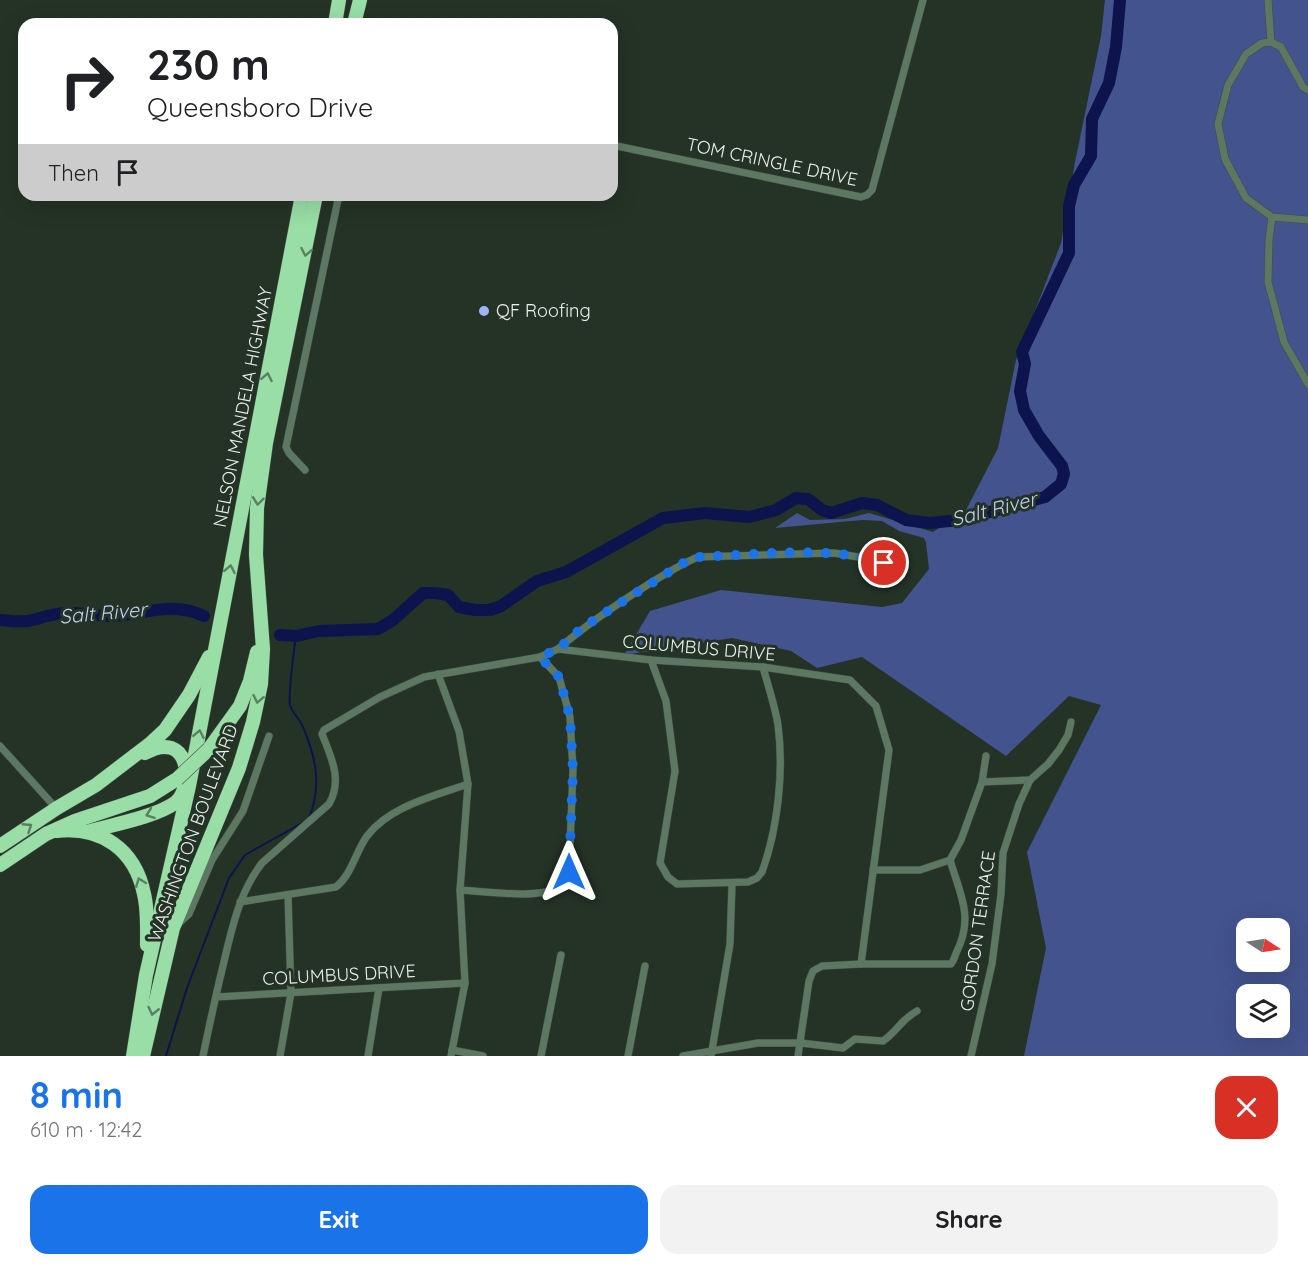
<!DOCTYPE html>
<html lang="en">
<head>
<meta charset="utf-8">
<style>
  :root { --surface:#fff; --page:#f2f2f2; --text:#202124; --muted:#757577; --accent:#1a73e8 }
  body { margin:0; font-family:Quicksand,sans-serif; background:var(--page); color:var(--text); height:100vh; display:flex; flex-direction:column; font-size:22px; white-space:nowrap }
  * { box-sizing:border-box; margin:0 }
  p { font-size:20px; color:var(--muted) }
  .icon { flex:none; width:33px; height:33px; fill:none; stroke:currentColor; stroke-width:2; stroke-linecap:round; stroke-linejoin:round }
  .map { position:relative; height:1056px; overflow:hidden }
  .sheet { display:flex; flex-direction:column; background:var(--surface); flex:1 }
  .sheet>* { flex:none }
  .top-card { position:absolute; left:18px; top:18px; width:600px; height:183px; border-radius:18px; box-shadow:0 6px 24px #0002; background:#fff; color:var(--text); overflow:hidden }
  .needle { width:39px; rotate:102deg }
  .tools { position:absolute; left:1236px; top:918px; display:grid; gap:12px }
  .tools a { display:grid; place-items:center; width:54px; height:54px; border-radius:12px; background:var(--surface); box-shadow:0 6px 24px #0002; font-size:30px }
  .pin { position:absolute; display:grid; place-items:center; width:51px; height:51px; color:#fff; margin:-26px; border:3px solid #fff; border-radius:50%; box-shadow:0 2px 6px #0007 }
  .me { position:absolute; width:66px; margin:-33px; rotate:0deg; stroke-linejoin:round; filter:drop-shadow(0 0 4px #0008) }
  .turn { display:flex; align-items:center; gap:21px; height:126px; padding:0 30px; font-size:27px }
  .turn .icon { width:78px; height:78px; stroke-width:2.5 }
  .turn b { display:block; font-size:42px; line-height:51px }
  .then { display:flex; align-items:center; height:57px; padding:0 30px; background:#0003; gap:12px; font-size:22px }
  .round { display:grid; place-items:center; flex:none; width:63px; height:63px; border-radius:18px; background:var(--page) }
  .headline { display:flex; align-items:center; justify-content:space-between; height:102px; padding:0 30px }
  h1 { font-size:36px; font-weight:700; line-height:45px; color:var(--accent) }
  .action { display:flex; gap:12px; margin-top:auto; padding:12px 30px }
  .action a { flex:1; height:69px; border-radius:18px; background:var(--accent); color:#fff; font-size:24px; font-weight:700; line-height:69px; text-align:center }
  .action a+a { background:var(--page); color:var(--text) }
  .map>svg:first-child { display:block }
  .green { fill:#43538d; fill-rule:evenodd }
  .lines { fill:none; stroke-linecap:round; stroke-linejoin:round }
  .stream { stroke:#0d134c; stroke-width:2 }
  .river { stroke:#0d134c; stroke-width:12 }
  .street-casing { stroke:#404e41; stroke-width:8 }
  .highway-casing { stroke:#404e41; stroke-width:15 }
  .street { stroke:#5d7862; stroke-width:7 }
  .highway { stroke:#99dea7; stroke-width:14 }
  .highway-bridge-casing { stroke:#404e41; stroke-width:15; stroke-linecap:butt }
  .highway-bridge { stroke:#99dea7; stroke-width:14 }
  .oneway { stroke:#598060 }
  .route { stroke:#1a73e8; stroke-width:10; stroke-dasharray:0 18 }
  .poi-dot { fill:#9db4fd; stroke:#243326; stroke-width:2 }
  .labels { text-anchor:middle; stroke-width:6; stroke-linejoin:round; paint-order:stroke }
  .street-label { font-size:18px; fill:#e9f2ea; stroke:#243326 }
  .poi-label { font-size:18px; fill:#e9f2ea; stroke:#243326; text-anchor:start }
  .water-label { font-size:20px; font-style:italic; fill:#c2cff4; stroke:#243326 }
</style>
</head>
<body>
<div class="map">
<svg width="1308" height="1056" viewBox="0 0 1308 1056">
  <rect width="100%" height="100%" fill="#243326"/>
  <path class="green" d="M1105,0h203v1056h-284l22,-108 -19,-96 74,-147 -32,-9 -63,60 -144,-99 -45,11 -26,-17 -59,-13 -108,17 26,-44 71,-21 161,17 20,-4 27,-34 -3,-26 -2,-5 -25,-7 -17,-10 -20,-1 -87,8 22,-15 13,7 35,-1 24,-6 64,19 33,-22 32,-62 18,-88 45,-117 14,-81 26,-126zM1246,928h34v34h-34zM1246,994h34v34h-34z"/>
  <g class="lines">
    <g class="stream">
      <path d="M296,636c-2,13 -8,60 -6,69 2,7 9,14 12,20 14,31 20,61 7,93"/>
      <path d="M166,1056l21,-68 42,-110 16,-23 59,-33"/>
    </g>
    <g class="river">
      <path d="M0,620c9,1 19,2 28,1 13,-3 26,-8 40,-8 16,-1 31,4 46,3 32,-2 58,-15 90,0"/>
      <path d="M280,635l16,1 23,-5 59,-2 15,-9 30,-27h12l13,2 11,12 16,3h15l11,-4 36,-25 29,-9 97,-54 42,-5 44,4 27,-7 20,-12 12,1 14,11 9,3 31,-10 15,2 29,15 23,3 31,-3 85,-23 16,-13 3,-10 -2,-8 -23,-30 -15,-26 -4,-19 5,-27 -3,-12 47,-99v-47l5,-21 17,-29 1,-37 17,-36 7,-36 4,-47"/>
    </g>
    <defs>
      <g id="street">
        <path d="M1268,0l3,42"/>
        <path d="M1308,90l-5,-3 -22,-40 -10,-5 -9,1 -16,11 -18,31 -10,39 7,35 21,39 26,19 36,3"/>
        <path d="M612,145l249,52 6,-2 5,-5 51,-190"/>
        <path d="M1272,217l-3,23 -1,42 16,60 24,42"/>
        <path d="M305,470l-16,-17 -3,-6 53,-252"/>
        <path d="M558,649c29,-25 59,-45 91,-65 16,-10 32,-20 49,-27l136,-4 36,6 28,9"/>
        <path d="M651,660l15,41 9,70 -15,92 8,14 9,7 71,-2 9,-4 5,-6c16,-44 22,-101 16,-147 -3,-19 -10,-39 -15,-58"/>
        <path d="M438,674l21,57 9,53 -8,106 5,93 -14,73"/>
        <path d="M0,746l56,62"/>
        <path d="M982,782l48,-2"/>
        <path d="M873,870h47l30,-10 11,-20 21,-58 4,-26"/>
        <path d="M460,890c24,1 79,10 98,-3 6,-4 8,-9 11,-15l4,-102 -3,-53 -11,-40 -19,-20"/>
        <path d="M240,902l96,-15c16,-13 19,-34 31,-51 23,-30 67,-40 101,-52"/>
        <path d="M177,925l12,-11 23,-54 31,-49 26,-75"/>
        <path d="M216,997l249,-14"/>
        <path d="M452,1050l31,6"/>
        <path d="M203,1056c6,-29 12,-57 19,-86 9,-37 16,-76 40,-107l67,-59c14,-24 2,-47 -7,-70l2,-4 56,-33 44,-20 116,-20 18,-8 93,11 112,7 87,13 26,26 13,44 -28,214"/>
        <path d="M280,1056l11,-63 -3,-98"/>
        <path d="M368,1056l11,-68"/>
        <path d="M541,1056l20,-101"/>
        <path d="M628,1056l17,-90"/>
        <path d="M683,1056l75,-13h43l42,5 12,-9 28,2c16,-11 16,-20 34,-30"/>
        <path d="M711,1056l19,-112 2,-60"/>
        <path d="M798,1056l11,-75 4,-10 9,-5 39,-2h90c4,-5 3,-7 6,-13 17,-34 3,-57 -7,-91"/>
        <path d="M971,1056l21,-92 9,-70 2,-41 16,-49 11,-24 18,-16 11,-14 9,-15 3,-13"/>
      </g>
      <g id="highway">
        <path d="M335,24l4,-24"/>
        <path d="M354,24l6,-24"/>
        <path d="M209,749l31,-43 10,-25 7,-29"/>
        <path d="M56,831c45,-5 79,18 88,63 4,16 3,34 3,51"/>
        <path d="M87,832c24,-7 68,-15 88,-29 20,-16 15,-75 -30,-50"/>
        <path d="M0,846l57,-38 39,-23 55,-42 14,-13 24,-35 20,-38"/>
        <path d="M0,865l46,-31 29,-13 75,-25 27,-17"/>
        <path d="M133,1056l13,-81 43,-189 113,-591"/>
        <path d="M143,1056l30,-128 66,-160 14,-46 8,-38 2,-35 -7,-94 1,-47 9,-65 50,-248"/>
      </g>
    </defs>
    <use href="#street" class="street-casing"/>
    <use href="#highway" class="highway-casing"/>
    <use href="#street" class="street"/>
    <use href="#highway" class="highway"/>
    <defs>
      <path id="highway-bridge" d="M177,779l32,-30"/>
    </defs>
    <use href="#highway-bridge" class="highway-bridge-casing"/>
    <use href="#highway-bridge" class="highway-bridge"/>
  </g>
  <defs><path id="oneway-chevron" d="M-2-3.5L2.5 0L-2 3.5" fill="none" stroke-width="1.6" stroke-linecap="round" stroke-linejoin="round" transform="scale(1.5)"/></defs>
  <g class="oneway">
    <use href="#oneway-chevron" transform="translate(306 252) rotate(101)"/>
    <use href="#oneway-chevron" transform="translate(267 377) rotate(-79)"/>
    <use href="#oneway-chevron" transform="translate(258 501) rotate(97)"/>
    <use href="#oneway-chevron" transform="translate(230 569) rotate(-79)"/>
    <use href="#oneway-chevron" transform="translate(258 699) rotate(102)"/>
    <use href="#oneway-chevron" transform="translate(199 734) rotate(-79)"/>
    <use href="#oneway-chevron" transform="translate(150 814) rotate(160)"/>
    <use href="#oneway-chevron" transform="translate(28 827) rotate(-33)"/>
    <use href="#oneway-chevron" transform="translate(140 882) rotate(-111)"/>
    <use href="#oneway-chevron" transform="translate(153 1011) rotate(103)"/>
  </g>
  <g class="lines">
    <path class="route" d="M569,872l4,-102 -3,-53 -11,-40 -19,-20 18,-8 24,-21 43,-28 60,-38 13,-5c58,-2 131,-12 186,6"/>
  </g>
  <circle class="poi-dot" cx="484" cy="311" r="6"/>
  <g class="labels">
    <g class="street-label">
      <text transform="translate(772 162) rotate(12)" y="6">TOM CRINGLE DRIVE</text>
      <text transform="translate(243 407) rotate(-79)" y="6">NELSON MANDELA HIGHWAY</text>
      <text transform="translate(699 648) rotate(5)" y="6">COLUMBUS DRIVE</text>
      <text transform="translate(193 833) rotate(-70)" y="6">WASHINGTON BOULEVARD</text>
      <text transform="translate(978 931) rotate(-82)" y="6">GORDON TERRACE</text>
      <text transform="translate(339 975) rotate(-3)" y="6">COLUMBUS DRIVE</text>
    </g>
    <g class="poi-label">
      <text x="496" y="317">QF Roofing</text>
    </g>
    <g class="water-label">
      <text transform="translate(994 509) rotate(-14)" y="7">Salt River</text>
      <text transform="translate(103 613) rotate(-5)" y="7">Salt River</text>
    </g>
  </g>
</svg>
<div class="tools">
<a><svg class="needle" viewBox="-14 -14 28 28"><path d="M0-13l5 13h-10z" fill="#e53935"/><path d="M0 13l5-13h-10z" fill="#757577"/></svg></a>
<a><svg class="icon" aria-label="layers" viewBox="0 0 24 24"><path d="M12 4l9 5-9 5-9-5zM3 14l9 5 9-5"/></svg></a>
</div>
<div class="pin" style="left:884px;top:563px;background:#d93025"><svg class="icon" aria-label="arrive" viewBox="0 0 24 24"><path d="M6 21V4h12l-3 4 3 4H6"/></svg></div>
<svg class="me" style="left:569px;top:872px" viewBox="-20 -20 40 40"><path d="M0-17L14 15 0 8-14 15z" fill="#1a73e8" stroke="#fff" stroke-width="4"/></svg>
<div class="top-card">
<div class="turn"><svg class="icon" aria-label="right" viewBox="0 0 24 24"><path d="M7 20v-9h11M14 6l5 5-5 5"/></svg><div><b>230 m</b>Queensboro Drive</div></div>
<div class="then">Then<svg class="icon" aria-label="arrive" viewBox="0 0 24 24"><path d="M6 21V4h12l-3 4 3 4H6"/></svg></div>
</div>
</div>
<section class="sheet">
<div class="headline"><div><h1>8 min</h1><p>610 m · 12:42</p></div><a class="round" style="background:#d93025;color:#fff"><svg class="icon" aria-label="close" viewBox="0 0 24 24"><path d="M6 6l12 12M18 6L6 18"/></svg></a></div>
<div class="action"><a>Exit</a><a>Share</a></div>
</section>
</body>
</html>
